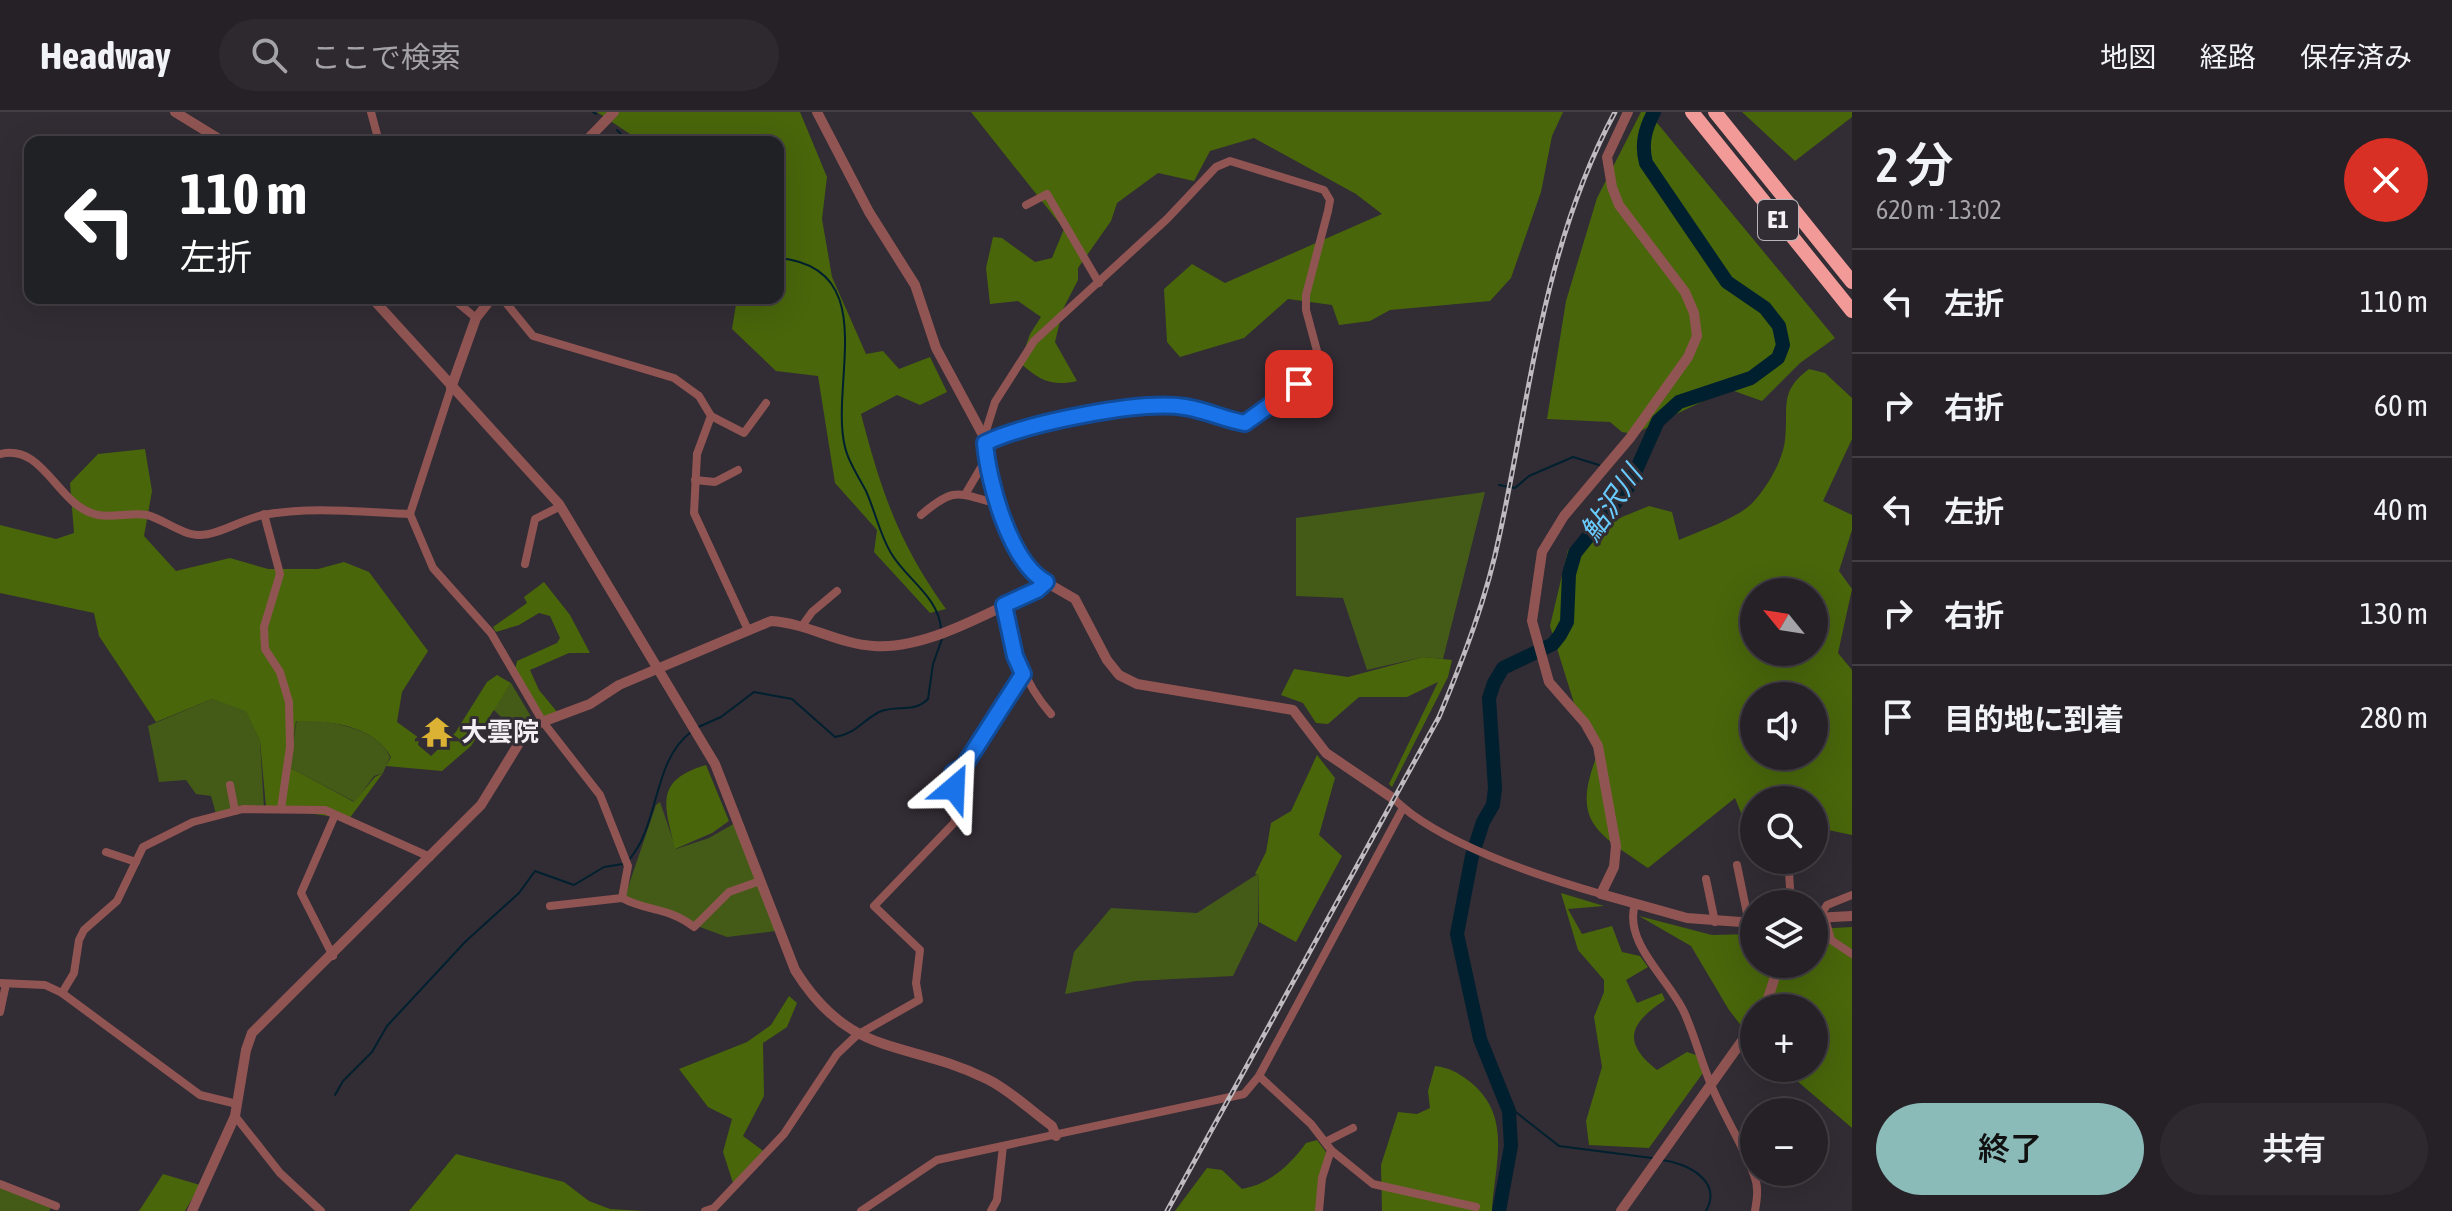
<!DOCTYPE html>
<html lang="ja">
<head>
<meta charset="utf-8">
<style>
  :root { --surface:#262127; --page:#2e292f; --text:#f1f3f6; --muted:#a4a3a7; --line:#423e44; --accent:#8bbbb9 }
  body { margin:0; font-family:"Asap Condensed","Noto Sans JP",sans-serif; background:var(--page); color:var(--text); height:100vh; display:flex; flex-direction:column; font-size:30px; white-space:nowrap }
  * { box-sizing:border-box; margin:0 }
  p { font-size:26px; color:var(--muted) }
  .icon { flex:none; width:44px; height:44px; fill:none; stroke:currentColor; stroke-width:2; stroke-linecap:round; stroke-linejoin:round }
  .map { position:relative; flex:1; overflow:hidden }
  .panel { display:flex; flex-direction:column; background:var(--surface); width:600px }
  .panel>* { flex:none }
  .hud { position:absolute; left:24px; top:24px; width:760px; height:168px; border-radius:16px; box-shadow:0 8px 32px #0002,0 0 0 2px var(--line); background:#202124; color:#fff; overflow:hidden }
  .needle { width:52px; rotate:300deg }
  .fabs { position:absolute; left:1740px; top:466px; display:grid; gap:16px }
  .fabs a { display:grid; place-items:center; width:88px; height:88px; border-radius:50%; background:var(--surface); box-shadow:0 8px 32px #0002,0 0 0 2px var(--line); font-size:40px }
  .pin { position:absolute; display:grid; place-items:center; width:68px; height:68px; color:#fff; margin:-34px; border-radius:16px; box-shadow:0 4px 12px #0006 }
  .me { position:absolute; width:88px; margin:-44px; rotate:26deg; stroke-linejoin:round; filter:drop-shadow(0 0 6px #0008) }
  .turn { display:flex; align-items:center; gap:28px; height:168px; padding:0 24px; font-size:36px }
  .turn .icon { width:104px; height:104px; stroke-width:2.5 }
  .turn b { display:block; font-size:56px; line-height:68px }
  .round { display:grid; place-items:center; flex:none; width:84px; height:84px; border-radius:42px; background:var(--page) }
  .summary { display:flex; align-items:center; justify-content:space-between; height:136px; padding:0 24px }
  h1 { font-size:48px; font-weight:600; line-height:60px }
  .primary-button { display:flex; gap:16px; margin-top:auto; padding:16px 24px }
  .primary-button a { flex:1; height:92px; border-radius:48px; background:var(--accent); color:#111; font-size:32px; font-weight:600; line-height:92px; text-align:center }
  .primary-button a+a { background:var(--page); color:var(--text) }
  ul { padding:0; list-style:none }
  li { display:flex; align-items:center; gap:24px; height:104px; padding:0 24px; border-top:2px solid var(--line) }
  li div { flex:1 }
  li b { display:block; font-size:30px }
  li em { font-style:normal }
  header { display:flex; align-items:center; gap:48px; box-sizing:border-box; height:112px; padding:0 40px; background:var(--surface); border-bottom:2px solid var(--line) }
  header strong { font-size:38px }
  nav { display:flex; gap:44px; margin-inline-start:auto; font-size:28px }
  .search { width:560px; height:72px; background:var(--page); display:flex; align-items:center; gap:20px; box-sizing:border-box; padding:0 28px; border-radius:44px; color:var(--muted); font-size:30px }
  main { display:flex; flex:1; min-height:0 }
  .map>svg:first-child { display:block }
  .green { fill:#435b17 }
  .forest { fill:#49660b; fill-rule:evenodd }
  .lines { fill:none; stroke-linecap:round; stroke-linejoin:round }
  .stream { stroke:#01202f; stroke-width:2 }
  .river { stroke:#01202f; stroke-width:14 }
  .minor { stroke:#905553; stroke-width:8 }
  .tertiary { stroke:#905553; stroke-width:10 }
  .motorway { stroke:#f29a97; stroke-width:14 }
  .rail-casing { stroke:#bebabf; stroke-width:5 }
  .rail { stroke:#322c34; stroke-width:2; stroke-dasharray:6; stroke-linecap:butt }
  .route-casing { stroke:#114b97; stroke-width:20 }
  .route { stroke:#1a73e8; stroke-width:14 }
  .labels { text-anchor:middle; stroke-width:6; stroke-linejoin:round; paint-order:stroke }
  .shield { fill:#322c34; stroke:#b9b4ba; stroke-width:2 }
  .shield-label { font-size:24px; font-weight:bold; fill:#f3eff4 }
  .poi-label { font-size:26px; font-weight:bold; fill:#f3eff4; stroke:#322c34; text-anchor:start }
  .water-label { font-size:28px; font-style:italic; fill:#69ccff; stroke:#322c34 }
</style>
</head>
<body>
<header>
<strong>Headway</strong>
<div class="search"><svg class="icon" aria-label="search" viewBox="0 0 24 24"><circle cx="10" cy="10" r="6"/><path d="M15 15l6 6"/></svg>ここで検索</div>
<nav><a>地図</a><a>経路</a><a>保存済み</a></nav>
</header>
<main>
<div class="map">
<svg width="1852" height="1099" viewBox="0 0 1852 1099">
  <rect width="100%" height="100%" fill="#322c34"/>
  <g class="green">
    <path d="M1485,380l-42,167 -20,-2 -56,13 -24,-72 -47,-2v-78z"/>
    <path d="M511,571l25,42 -14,13 -29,-29z"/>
    <path d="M212,587l34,11 14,31 4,67 -29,3 -7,-30 5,30 -17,3 -5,-18 -15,-2 -10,-14 -27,2 -11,-56z"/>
    <path d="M297,607c29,2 80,7 93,38l-7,16 -9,3 -19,26 -66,-35z"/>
    <path d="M660,690l16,47 33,-11 26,-15 41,108 -49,6 -103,-38 32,-94z"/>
    <path d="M1259,761l-1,52 -25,51 -97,5 -71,13 9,-42 37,-44 86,5z"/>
    <path d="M0,1072l53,21 -4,6h-49z"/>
  </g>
  <g class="forest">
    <path d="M597,0h203l27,65 -5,42 10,58 34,77 17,-3 16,18 31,-12 17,35 -27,13 -23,-10 -36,19c20,77 38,130 85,195l-16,4 -56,-61 3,-22 -42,-47 -17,-107 -42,-5 -44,-42 5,-31h41v-156h-146l-2,-8z"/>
    <path d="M971,0h592l-11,24 -11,56 -30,86 -21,23 -100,9 -20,11 -31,4 -7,-20 -44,-6 -44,39 -64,19 -13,-15 -3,-53 28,-25 33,19 157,-69 -26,-20 -102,-56 -44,13 -16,30 -36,-8 -41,30 -6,18 -33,47v12l-15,29 -8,33 22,39c-25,6 -38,-1 -57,-18l10,-29 11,-17 -23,-16 -28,3 -4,-36 7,-31 9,1 33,24 17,-4 12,-29z"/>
    <path d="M1641,0h7l187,226 -35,25 -38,38 -42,-15 -10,12 -76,36 -12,-2 -12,-10 -63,-3 19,-118 31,-103z"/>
    <path d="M1742,0h110v5l-57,44z"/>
    <path d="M1809,257l16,4 27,25v41l-29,62 29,14v15l-13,41 13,18 -14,64 14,17v165l-38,-8v-27h-60v25h-8l-11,-27 -87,70c-56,-38 -77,-48 -49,-118l-25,-47 -24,-77 18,-76 54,-33 27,-11 23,6 7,28c20,-9 63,-23 76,-40 13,-15 28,-40 30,-60 4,-33 -7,-48 24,-71zM1754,480h60v60h-60zM1754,584h60v60h-60z"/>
    <path d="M145,337l7,42 -8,45 32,35 54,-13 38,11h50l26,-7 25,10 59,79 -26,41 -5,30 22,16 -1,7 13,11 24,-23 32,-51 10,-7 14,8 -40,63 -29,25 -56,-5 5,-9c-17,-32 -63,-37 -95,-36l-7,46 65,35 21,-25 8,-4 -34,46 -83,-12 -6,-66 -14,-30 -34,-12 -56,23 -57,-86 -5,-23 -94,-20v-68l56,14 18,-6 -4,-50 28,-29z"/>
    <path d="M544,470l26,33 20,38h-21l-39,17 9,20 19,23 -17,5 -26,-48 2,-9 40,-18 3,-5 -10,-22 -11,-3 -20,12 -23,7 -3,-5 34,-24 -3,-6z"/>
    <path d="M1423,545l29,3 -4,17 -56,110 -3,-3 49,-102 -31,15h-48l-31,27 -12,-1 -13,-20 -22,-8 13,-26 54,8z"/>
    <path d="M1317,643l18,23 -16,57 23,21 -46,86 -37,-20v-48h-4l11,-22 5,-29 20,-12z"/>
    <path d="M706,653l23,56 -17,12 -37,16c-9,-42 -23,-68 31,-84z"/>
    <path d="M1561,781l43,13 -36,3 14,25 30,-8 10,26 18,4 8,11 -22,13 11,23 25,-10 3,7c-35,23 -44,42 -8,70l30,-18 9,3 9,15 -56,78 -60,-3 -3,-24 16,-54 -8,-50 10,-25v-12l-26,-30z"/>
    <path d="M1639,804l73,19 42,-1v30h60v-35l38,-2v201l-70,-60h32v-60h-60v34l-25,-32 -38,-64z"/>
    <path d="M789,884l8,7 -10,24 -24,16 1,53 -21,40 23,17 -33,30 -10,-31 9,-33 -24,-12 -29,-38 68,-27 24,-17z"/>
    <path d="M1435,954c15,2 22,6 34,15 44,34 26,82 23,130h-110l-1,-46 17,-53 19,2 13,-6 -2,-17z"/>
    <path d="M1317,1028l9,12 -8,59h-143l32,-43 15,2 20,19c28,-5 48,-24 64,-46z"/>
    <path d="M456,1042l108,28 25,19 21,8 34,2h-235z"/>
    <path d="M163,1062l37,11 -15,26h-46z"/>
  </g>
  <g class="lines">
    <g class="stream">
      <path d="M593,0l3,2"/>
      <path d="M617,18l12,12"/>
      <path d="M778,146c105,9 51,126 67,189 3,15 14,30 21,44 9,20 14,44 25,62 15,26 48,44 50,76"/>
      <path d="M1617,362l16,6"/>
      <path d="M1499,373l16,3 14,-12 44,-19 26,8"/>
      <path d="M696,616l25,-11 33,-25 38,7 43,38c20,-3 27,-16 44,-25 18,-8 34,2 49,-13l5,-35 9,-25"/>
      <path d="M628,749c32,-35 24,-100 63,-129"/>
      <path d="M335,983l8,-14 29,-29 15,-26 79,-85 53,-48 16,-22 39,14 30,-18 19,-3"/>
      <path d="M1507,993l52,41 93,12"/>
      <path d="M1662,1048c25,3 61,21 44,51"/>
    </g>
    <path class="river" d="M1499,1099l12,-65 -2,-35 -29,-72 -23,-105 15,-78 11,-34 10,-17 2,-17 -6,-90 5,-15 9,-15 50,-24 7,-9 7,-13 2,-48 6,-21 54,-67 29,-65 21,-19 72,-24 27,-20 5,-13 -4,-19 -14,-18 -38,-26 -81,-119c-5,-19 -1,-34 8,-51"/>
    <g class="minor">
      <path d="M371,0l8,30"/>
      <path d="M1026,93l21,-11 52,89"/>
      <path d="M452,186l24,20"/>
      <path d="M502,186l31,38 141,42 25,18 12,20 -14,38 -3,59 54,117"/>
      <path d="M451,276l-41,126 23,54 58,65 52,89 57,73 28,71 -6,32 -72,8"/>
      <path d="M711,304l33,17 22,-30"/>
      <path d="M984,325l11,-35 39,-61 133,-122 49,-52 14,-6 94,29 6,10 -2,11 -22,84v15l14,52c-10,15 -59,60 -77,61 -20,0 -40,-14 -59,-17 -50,-5 -155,15 -199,37"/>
      <path d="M0,342c45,-11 57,53 98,61 16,3 34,-3 49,0 16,4 35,20 52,20 20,0 44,-16 64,-20 47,-9 99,-3 147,-1"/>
      <path d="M695,368l20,2 23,-12"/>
      <path d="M966,381l20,-34"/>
      <path d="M264,402l16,60 -16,53 1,22 15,23 9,30 1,45 -9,62"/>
      <path d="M921,403c34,-29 36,-22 77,-11"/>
      <path d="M525,452l10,-45 26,-13"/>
      <path d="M1004,493c9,42 18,76 47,109"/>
      <path d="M802,514l10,-14 25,-21"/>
      <path d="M230,673l5,26"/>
      <path d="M1394,687c44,44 147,78 207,95"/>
      <path d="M106,740l30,10"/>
      <path d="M1737,753l12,58"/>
      <path d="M1789,760l2,32"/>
      <path d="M1706,767l9,43"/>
      <path d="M622,786c26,14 47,9 72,29l35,-35 31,-11"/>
      <path d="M1635,792c-12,39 34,75 49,108 11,24 17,50 28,75 12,29 31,58 42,88 5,12 3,24 1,36"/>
      <path d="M1819,806l8,-13 25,-10"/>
      <path d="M1825,806l6,22 21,14"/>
      <path d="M333,844l-32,-63 34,-78"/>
      <path d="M0,871l45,2 17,8 138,102 37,9"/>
      <path d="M62,881l12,-20 5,-33 5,-10 33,-29 26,-54 50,-25 50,-13 82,1 105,47"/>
      <path d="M0,900l6,-28"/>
      <path d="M1259,964l52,48 20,26 -9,28 -3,33"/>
      <path d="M235,1004l45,57 41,38"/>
      <path d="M1325,1030l28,-14"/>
      <path d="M1331,1038l42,34 103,23"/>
      <path d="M0,1072l56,22"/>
      <path d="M705,1099l9,-3 70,-74 53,-80 20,-19 62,-35 -3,-17 4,-33 -46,-44 81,-84 -2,-49 11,-7 59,-92"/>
      <path d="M861,1099l76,-51 307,-66 15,-18 144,-268"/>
      <path d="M991,1099l6,-11 6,-54"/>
    </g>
    <g class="tertiary">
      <path d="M175,0l49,30"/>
      <path d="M817,0l52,100 46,73 21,63 48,89 6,44 35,81 12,15 38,22 32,61 12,15 18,9 156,26 33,43 68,46"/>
      <path d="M1628,0l-21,45 5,30 7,18 66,87 9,21 3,23 -9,21 -58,81 -66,78 -22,36 -10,69 17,61 36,41 13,23 18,100 -2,21 -13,27 86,24 67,5"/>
      <path d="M585,30l29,-30"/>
      <path d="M372,186l187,206 156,260 80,206c56,90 111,69 192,109 23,11 44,32 65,47l4,10"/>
      <path d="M451,276l25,-70 16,-20"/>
      <path d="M1814,806l38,-2"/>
      <path d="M1765,896l14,-44"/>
      <path d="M192,1099l43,-95 11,-66 6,-17 229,-228 40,-65 13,-15 56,-21 29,-19 152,-64c36,2 67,23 103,25 52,4 117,-35 163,-56l9,-8"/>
      <path d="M1621,1099l133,-187"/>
    </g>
    <g class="motorway">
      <path d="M1692,0l160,199"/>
      <path d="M1715,0l137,170"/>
    </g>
    <defs>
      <path id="rail" d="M1167,1099l272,-494c25,-60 48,-120 61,-184 31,-144 44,-289 115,-421"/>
    </defs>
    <use href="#rail" class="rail-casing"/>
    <use href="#rail" class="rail"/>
  </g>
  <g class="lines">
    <defs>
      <path id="route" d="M954,676l-1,-15 11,-7 59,-92 -8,-18 -11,-51 33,-15 9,-8c-36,-19 -58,-101 -61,-139 42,-20 154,-43 200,-36 21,3 40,13 60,16l54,-39"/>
    </defs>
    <use href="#route" class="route-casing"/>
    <use href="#route" class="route"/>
  </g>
  <defs>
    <symbol id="temple-bare" viewBox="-9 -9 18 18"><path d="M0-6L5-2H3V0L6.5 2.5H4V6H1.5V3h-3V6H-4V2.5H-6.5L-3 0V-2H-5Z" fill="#dbb233" stroke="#322c34" stroke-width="2.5" paint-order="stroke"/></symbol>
  </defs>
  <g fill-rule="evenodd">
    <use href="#temple-bare" x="415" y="598" width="44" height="44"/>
  </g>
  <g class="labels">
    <rect class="shield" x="1758" y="88" width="40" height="40" rx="6"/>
    <g class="shield-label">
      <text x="1778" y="116">E1</text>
    </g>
    <g class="poi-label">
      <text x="461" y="629">大雲院</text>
    </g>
    <g class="water-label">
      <text transform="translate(1611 391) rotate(-55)" y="10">鮎沢川</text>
    </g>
  </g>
</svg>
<div class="fabs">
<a><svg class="needle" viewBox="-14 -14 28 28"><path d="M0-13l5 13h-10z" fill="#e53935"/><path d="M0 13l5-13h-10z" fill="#a4a3a7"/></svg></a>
<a><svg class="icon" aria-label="sound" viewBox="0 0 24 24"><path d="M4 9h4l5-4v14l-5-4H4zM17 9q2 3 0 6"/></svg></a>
<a><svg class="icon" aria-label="search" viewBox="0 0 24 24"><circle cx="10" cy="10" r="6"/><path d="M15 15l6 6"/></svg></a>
<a><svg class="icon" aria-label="layers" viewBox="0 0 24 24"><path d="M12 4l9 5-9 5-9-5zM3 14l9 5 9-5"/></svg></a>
<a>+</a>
<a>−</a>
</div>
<div class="pin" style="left:1299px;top:272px;background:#d93025"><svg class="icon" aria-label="arrive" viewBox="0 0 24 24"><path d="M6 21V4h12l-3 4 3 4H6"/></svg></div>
<svg class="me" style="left:954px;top:676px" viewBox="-20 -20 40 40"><path d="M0-17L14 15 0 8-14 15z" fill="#1a73e8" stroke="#fff" stroke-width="4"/></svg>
<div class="hud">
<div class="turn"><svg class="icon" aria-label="left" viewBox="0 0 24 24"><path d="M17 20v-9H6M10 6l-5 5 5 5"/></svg><div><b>110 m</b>左折</div></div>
</div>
</div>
<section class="panel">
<div class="summary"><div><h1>2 分</h1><p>620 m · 13:02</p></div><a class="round" style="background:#d93025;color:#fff"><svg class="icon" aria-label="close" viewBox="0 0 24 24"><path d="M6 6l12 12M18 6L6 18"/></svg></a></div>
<ul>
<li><svg class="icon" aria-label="left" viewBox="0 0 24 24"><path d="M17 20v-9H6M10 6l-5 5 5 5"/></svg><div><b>左折</b></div><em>110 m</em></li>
<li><svg class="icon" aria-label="right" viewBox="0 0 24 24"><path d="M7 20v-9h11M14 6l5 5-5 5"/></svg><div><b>右折</b></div><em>60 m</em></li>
<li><svg class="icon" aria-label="left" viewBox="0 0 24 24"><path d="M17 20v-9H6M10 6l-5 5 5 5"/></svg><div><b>左折</b></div><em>40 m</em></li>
<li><svg class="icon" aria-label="right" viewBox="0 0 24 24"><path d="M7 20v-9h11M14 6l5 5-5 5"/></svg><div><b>右折</b></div><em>130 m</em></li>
<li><svg class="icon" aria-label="arrive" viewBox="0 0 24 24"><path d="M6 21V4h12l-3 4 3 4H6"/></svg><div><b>目的地に到着</b></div><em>280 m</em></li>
</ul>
<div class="primary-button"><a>終了</a><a>共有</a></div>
</section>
</main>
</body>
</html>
